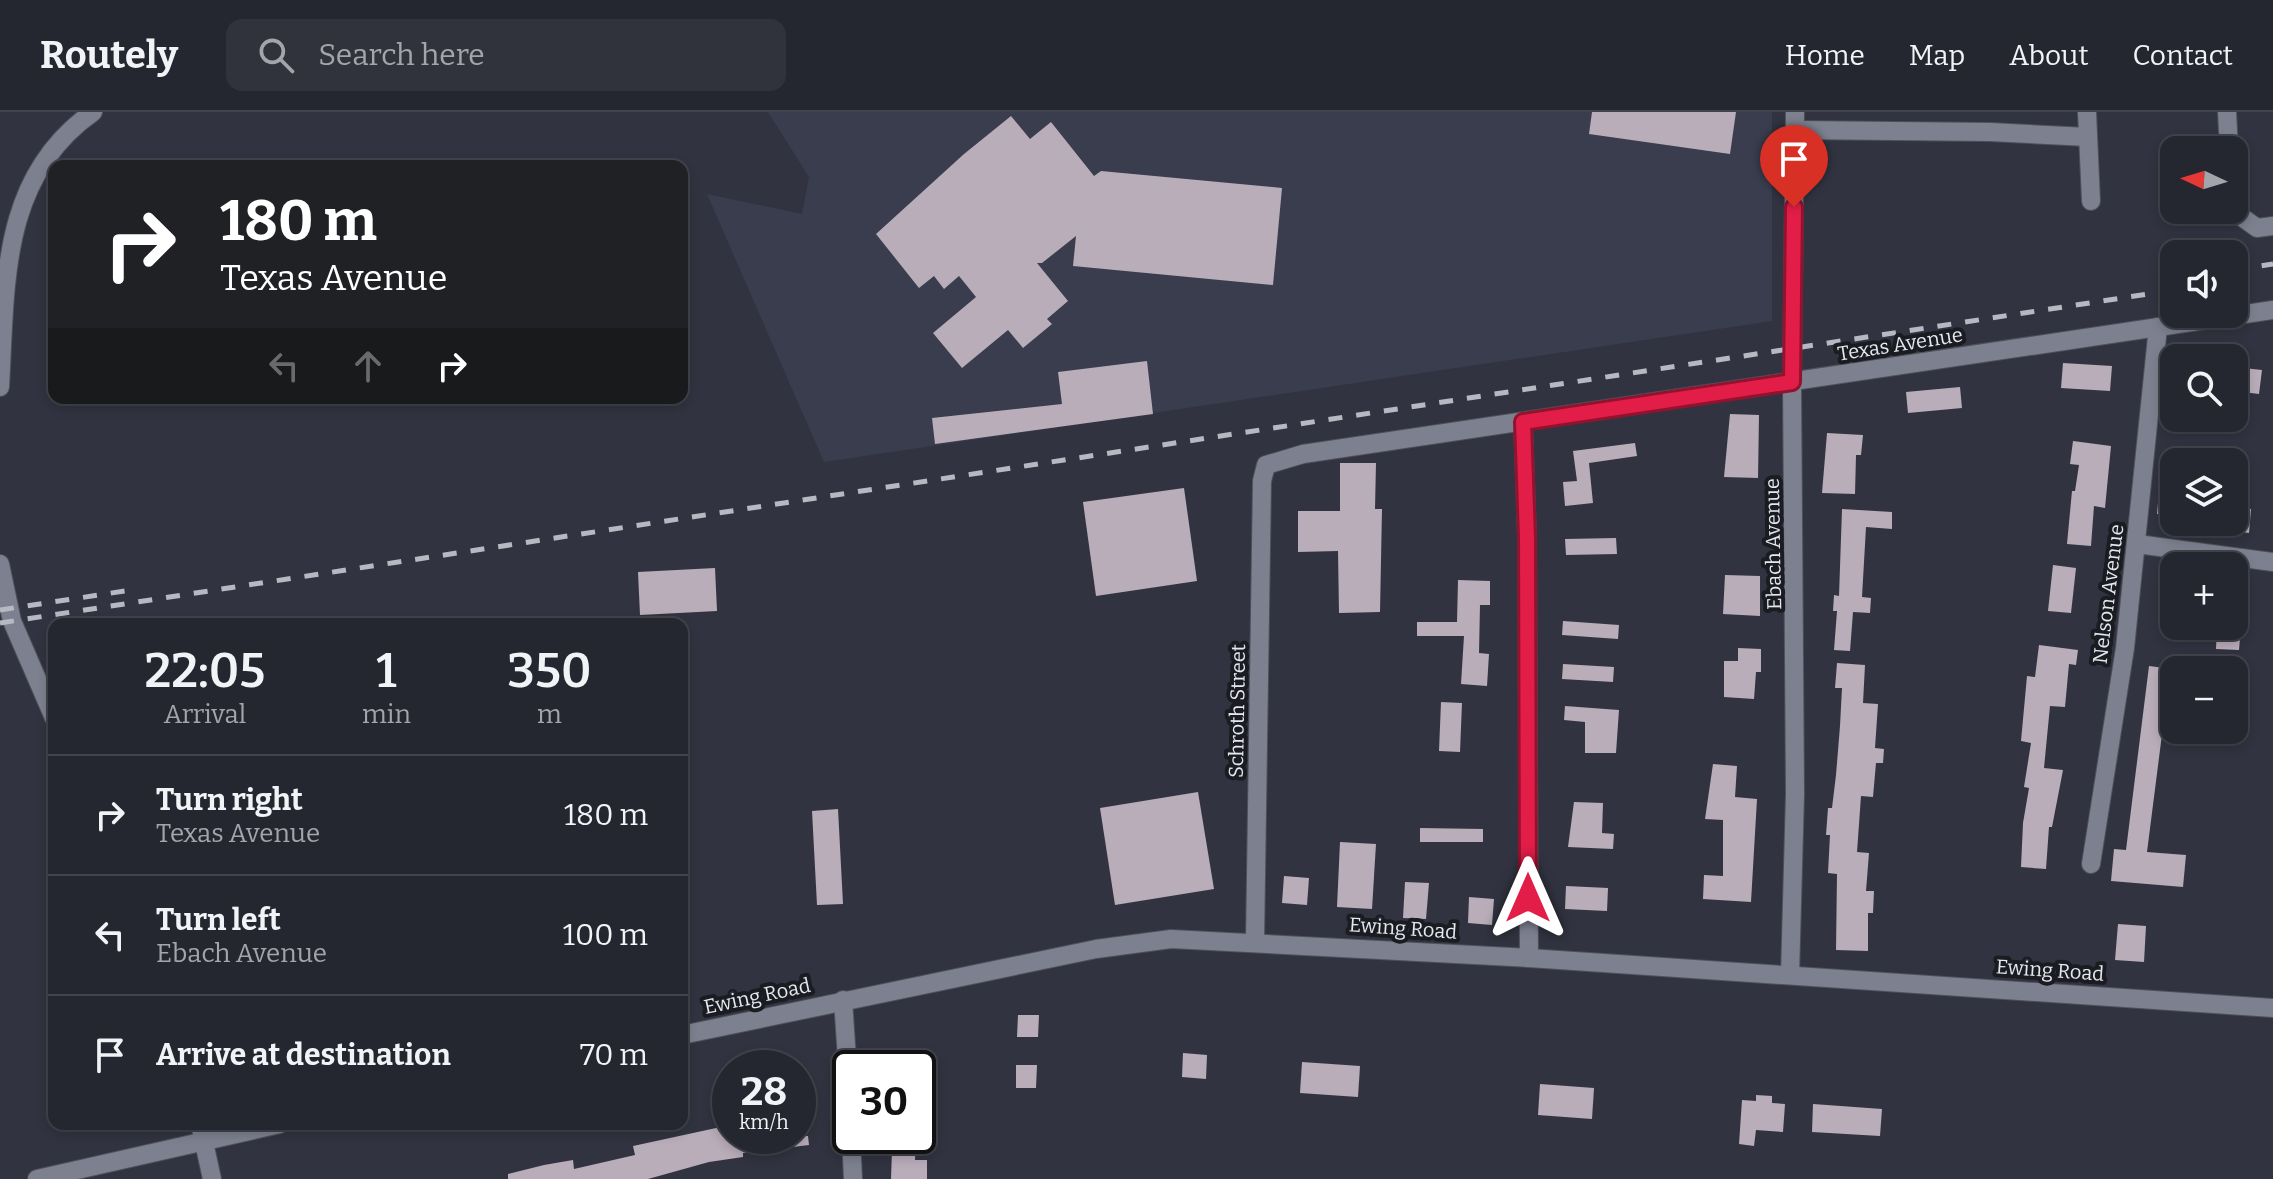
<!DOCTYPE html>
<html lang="en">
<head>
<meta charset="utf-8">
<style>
  :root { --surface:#252730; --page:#31333c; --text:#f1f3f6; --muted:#a3a5ab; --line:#42444c }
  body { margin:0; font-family:Bitter,serif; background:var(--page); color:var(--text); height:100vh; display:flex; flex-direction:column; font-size:30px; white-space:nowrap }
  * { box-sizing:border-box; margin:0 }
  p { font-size:26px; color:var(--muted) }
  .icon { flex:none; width:44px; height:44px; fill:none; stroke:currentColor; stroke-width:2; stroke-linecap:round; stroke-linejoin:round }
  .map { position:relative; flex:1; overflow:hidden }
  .panel { position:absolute; left:48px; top:506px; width:640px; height:512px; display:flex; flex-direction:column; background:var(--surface); border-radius:16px; box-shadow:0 4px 12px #0003,0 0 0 2px var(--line) }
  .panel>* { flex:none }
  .top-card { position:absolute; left:48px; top:48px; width:640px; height:244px; border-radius:16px; box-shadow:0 4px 12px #0003,0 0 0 2px var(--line); background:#202124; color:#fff; overflow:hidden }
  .needle { width:52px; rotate:274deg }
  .controls { position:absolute; left:2160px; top:24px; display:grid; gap:16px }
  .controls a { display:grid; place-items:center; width:88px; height:88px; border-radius:16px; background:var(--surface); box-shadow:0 4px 12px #0003,0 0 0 2px var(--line); font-size:40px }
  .speed { position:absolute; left:712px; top:938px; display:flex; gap:16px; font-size:40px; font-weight:700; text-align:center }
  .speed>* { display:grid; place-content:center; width:104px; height:104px; border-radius:50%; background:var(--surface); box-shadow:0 4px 12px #0003,0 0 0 2px var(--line); line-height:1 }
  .speed small { font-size:20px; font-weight:400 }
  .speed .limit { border:4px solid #111; border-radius:12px; background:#fff; color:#111 }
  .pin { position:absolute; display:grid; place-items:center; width:68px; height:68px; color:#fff; margin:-82px -34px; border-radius:50% 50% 50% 0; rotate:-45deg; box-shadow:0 0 8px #0007 }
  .pin .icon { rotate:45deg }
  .me { position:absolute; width:88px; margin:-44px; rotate:0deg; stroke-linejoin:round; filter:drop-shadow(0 0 6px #0008) }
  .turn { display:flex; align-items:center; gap:28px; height:168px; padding:0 40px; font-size:36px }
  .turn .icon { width:104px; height:104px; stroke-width:2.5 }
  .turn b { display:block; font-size:56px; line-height:68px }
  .lanes { display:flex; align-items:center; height:76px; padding:0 40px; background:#0003; justify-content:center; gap:40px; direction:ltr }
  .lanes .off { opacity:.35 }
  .eta { display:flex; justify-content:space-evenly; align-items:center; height:136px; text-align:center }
  .eta b { font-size:48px; font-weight:600; line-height:56px }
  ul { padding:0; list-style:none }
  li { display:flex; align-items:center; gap:24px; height:120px; padding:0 40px; border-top:2px solid var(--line) }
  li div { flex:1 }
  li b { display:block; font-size:30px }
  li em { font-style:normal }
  header { display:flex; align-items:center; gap:48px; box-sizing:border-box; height:112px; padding:0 40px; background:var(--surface); border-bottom:2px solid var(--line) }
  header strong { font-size:38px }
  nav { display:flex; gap:44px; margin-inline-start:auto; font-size:28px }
  .search { width:560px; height:72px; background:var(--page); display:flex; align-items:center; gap:20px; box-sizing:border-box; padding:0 28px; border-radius:16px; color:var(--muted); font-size:30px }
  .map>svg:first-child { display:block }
  .built { fill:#393d4e }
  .building { fill:#b9adb9 }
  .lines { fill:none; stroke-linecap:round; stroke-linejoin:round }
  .minor-casing { stroke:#4e515a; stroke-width:20 }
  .minor { stroke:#7d818f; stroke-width:18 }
  .rail { stroke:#b6b9c1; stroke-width:5; stroke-dasharray:14 14; stroke-linecap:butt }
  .route-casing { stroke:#92132f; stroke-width:20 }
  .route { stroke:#e11d48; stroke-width:14 }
  .labels { text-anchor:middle; stroke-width:8; stroke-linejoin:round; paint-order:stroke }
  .street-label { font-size:20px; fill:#e5e8ef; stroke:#1a1c21 }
</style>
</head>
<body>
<header>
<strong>Routely</strong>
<div class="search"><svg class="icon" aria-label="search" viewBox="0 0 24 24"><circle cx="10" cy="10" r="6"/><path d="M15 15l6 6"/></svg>Search here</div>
<nav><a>Home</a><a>Map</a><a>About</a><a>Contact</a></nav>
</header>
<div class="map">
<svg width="2273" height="1067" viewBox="0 0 2273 1067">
  <rect width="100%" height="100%" fill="#313440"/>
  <path class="built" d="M768,0h1004v209l-948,141 -117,-268 95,20 7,-37z"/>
  <g class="building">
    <path d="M1592,0h144l-6,42 -141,-20z"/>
    <path d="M1011,4l19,23 21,-17 43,54 7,-5 181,17 -9,97 -200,-19 3,-30 -34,27h-5l31,38 -21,18 5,5 -29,24 -15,-18 -46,38 -29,-35 43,-36 -17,-21 -15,13 -10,-13 -15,12 -43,-54 88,-80z"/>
    <path d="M1147,249l6,53 -218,30 -3,-26 130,-14 -4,-32z"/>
    <path d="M2063,251l49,3 -2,25 -49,-3z"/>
    <path d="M2234,255l28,3 -3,24 -25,-3z"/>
    <path d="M1960,275l2,21 -54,5 -2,-21z"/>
    <path d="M1730,302l29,1 -1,63 -34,-1z"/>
    <path d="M1827,321l36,2 -2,20h-5l-1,39 -33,-1z"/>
    <path d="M2073,329l38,5 -6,62 -11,-2 -3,40 -24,-2 5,-53h3l4,-26 -9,-1z"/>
    <path d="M1635,331l2,13 -48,7 4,40 -28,3 -2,-24 14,-1 -4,-30z"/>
    <path d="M1340,351h36l-1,46h7l-2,103 -41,1 -1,-62 -40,1v-41h42z"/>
    <path d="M2161,358l13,2 -1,43 -16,-1z"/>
    <path d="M1184,376l13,93 -101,15 -13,-94z"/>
    <path d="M2234,395l17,2 -2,24 -15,-2z"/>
    <path d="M1842,397l50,3v17l-26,-2 -4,70 9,1 -1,15 -17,-1 -3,39 -16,-1 3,-39h-4l1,-16 5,1z"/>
    <path d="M1616,426l1,16 -51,1 -1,-16z"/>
    <path d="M2053,453l23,3 -5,45 -23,-2z"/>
    <path d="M715,456l2,43 -77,4 -2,-43z"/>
    <path d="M1725,463l35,1v40l-37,-2z"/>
    <path d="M1458,468l32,1v24h-10l-1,48 10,1 -2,32 -26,-2 3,-48h-47v-14h40z"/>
    <path d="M1563,509l56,4 -1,14 -56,-4z"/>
    <path d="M2217,514h24l-2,24 -23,-1z"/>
    <path d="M2039,533l39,5 -2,15 -7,-1 -4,43 -15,-1 -6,62 19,2 -11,57h-3l-3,42 -25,-2 2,-44 6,-35 -5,-1 7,-44 -10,-2 6,-65 8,1z"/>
    <path d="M1738,536l23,1v23h-5l-2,27 -30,-2v-36h14z"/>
    <path d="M1837,551l28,2 -2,38 15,1 -3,44 9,1 -1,14h-7l-3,34 -12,-1 -4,56 12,1 -3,38h8l-1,22h-5v38l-32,-1 1,-76 -9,-1 2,-38h-4l2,-27h4l4,-33 4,-49 2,-38h-7z"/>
    <path d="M1563,552l51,3 -1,15 -51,-3z"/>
    <path d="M2149,554l24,3 -3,26h-3l-20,157 39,3 -3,32 -72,-6 3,-32 12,1z"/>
    <path d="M1441,590l21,1 -2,49 -21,-1z"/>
    <path d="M1565,594l54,4 -3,43h-31v-31l-21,-2z"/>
    <path d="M1713,652l24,2 -2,31 22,2 -6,103 -48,-3 1,-24 19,1v-56l-18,-1z"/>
    <path d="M1198,680l16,97 -99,16 -15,-97z"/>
    <path d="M1574,690l29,1 -1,30 12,1 -1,15 -45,-2z"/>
    <path d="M838,697l5,95 -26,1 -5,-94z"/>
    <path d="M1420,716l63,1v13h-63z"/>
    <path d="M1340,730l36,2 -4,65 -35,-2z"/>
    <path d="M1284,764l25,2 -2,27 -25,-2z"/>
    <path d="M1405,770l24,1 -3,36 -23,-1z"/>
    <path d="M1566,774l42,2 -1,23 -42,-2z"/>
    <path d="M1469,785l25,2 -2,26 -24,-2z"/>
    <path d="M2118,812l28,2 -2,36 -29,-2z"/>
    <path d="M1018,903h21l-1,22h-21z"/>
    <path d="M889,936l26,2 -1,18h-27z"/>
    <path d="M1183,941l24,2 -1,24 -24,-2z"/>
    <path d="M1302,950l58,4 -2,31 -58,-4z"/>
    <path d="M1016,953h21l-1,23h-20z"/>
    <path d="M1540,972l54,4 -2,31 -54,-4z"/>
    <path d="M1756,983l16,1v7l13,1 -2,28 -27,-2 -2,16 -15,-2 3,-44 14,1z"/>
    <path d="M1813,992l69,5 -2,27 -68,-4z"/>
    <path d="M730,1013v11h78l1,9 -66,8v4l-34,5 -61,17h-140v-5l36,-9 29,-5 1,9 61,-14 -2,-9z"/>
    <path d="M889,1024h27l-1,24h12v19h-36l1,-29 -4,-1z"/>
  </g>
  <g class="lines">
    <defs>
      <g id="minor">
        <path d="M2087,0l4,89"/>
        <path d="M2227,0l2,38"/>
        <path d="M1795,18l195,2 98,5"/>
        <path d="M2232,98l25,18 16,-2"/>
        <path d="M0,275c6,-104 0,-210 93,-275"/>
        <path d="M1523,310l4,115 2,421"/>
        <path d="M2137,432l136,18"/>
        <path d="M0,452l12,57 42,97"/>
        <path d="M2091,752l34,-216 33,-321"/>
        <path d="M1255,829l7,-460 4,-16 37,-11 970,-144"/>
        <path d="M1790,863l5,-181 -3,-412 3,-270"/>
        <path d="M843,888l7,103"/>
        <path d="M682,923l414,-86 75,-10 358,19 744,50"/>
        <path d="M200,1012l12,55"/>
        <path d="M851,1024l2,43"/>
        <path d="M37,1067l243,-55"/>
      </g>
    </defs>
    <use href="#minor" class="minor-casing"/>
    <use href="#minor" class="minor"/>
    <g class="rail">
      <path d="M2234,158l39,-6"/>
      <path d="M0,498l138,-21"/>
      <path d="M0,511l2174,-333"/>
    </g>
  </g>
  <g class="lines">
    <defs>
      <path id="route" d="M1528,786l-1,-361 -4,-115 269,-40 2,-175"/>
    </defs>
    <use href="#route" class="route-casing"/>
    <use href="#route" class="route"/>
  </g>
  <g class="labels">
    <g class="street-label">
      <text transform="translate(1900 232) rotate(-9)" y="7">Texas Avenue</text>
      <text transform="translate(1773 432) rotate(-91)" y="7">Ebach Avenue</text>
      <text transform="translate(2108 482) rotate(-83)" y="7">Nelson Avenue</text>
      <text transform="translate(1237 599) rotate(-89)" y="7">Schroth Street</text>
      <text transform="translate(1403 816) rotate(4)" y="7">Ewing Road</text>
      <text transform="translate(2050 858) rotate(4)" y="7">Ewing Road</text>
      <text transform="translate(757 884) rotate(-12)" y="7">Ewing Road</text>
    </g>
  </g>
</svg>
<div class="controls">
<a><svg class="needle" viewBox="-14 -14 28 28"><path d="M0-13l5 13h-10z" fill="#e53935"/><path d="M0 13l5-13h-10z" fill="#a3a5ab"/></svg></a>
<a><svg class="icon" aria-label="sound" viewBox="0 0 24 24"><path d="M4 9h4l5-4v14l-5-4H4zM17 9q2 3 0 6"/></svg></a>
<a><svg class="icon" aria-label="search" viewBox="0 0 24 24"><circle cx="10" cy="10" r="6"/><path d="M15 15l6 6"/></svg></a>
<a><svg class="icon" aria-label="layers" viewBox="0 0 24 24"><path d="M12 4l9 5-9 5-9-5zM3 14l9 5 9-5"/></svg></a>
<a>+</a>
<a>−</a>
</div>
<div class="speed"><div>28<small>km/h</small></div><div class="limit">30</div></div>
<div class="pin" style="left:1794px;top:95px;background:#d93025"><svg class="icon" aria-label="arrive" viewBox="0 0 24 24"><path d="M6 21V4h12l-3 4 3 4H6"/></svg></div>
<svg class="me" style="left:1528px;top:786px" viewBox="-20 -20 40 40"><path d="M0-17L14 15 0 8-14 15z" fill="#e11d48" stroke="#fff" stroke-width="4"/></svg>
<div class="top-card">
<div class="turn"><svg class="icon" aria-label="right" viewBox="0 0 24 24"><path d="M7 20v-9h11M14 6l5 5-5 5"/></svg><div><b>180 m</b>Texas Avenue</div></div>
<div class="lanes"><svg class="icon off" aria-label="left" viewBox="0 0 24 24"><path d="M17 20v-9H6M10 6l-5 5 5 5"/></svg><svg class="icon off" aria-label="ahead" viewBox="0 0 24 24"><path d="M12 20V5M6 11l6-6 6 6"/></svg><svg class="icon" aria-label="right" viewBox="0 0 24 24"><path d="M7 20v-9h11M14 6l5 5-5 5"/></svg></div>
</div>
<section class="panel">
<div class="eta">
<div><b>22:05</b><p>Arrival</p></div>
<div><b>1</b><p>min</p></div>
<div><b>350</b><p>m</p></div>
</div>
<ul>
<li><svg class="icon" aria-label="right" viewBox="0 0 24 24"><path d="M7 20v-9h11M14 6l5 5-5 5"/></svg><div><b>Turn right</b><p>Texas Avenue</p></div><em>180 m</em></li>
<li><svg class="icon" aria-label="left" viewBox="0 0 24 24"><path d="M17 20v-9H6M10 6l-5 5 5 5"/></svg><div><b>Turn left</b><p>Ebach Avenue</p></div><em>100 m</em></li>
<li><svg class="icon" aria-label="arrive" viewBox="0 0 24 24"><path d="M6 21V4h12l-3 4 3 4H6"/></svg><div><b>Arrive at destination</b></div><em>70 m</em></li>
</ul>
</section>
</div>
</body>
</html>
